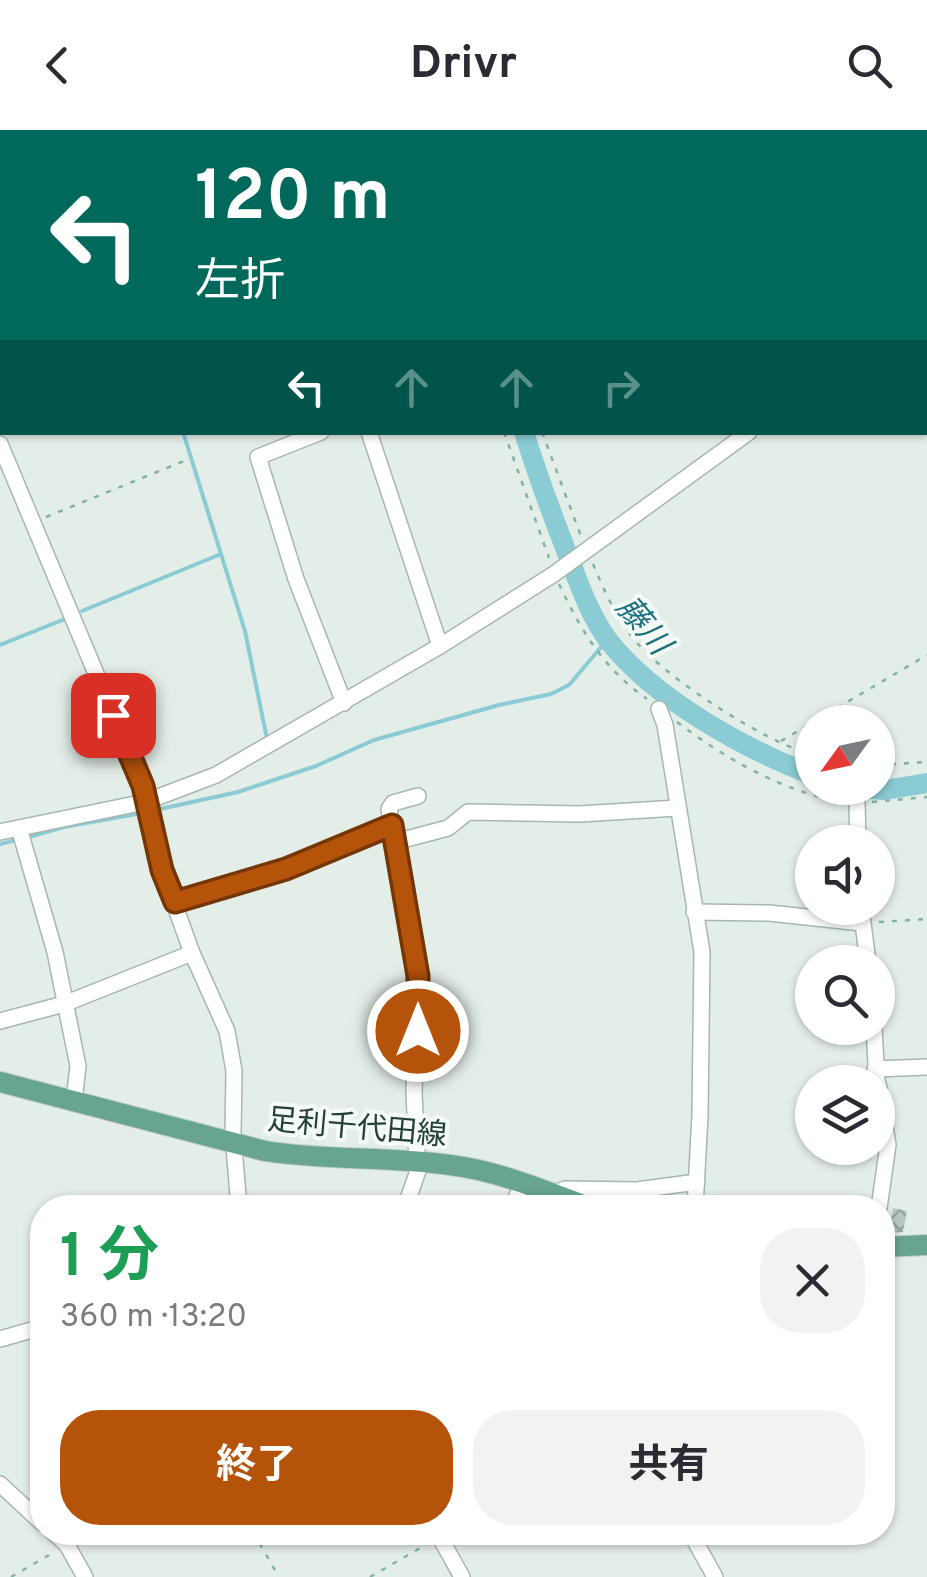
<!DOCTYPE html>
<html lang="ja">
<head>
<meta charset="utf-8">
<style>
  :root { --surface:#fff; --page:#f2f2f3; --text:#2b2b33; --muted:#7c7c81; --accent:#b45309 }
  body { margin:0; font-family:Overpass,"Noto Sans JP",sans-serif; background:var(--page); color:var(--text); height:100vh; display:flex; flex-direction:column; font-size:38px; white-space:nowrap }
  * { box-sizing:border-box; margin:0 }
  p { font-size:32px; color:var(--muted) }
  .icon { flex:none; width:55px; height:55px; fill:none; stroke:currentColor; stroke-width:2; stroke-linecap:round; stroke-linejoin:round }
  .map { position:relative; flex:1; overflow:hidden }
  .sheet { position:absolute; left:30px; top:1065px; width:865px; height:350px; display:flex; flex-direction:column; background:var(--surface); border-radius:40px; box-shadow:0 2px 8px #0004 }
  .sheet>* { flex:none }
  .top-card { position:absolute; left:0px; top:0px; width:928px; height:305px; box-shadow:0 2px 8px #0004; background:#00695c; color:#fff; overflow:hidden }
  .needle { width:65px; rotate:237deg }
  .tools { position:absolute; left:795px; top:575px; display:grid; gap:20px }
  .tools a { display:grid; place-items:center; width:100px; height:100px; border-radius:50%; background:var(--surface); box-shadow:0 2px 8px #0004; font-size:50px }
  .pin { position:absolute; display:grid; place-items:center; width:85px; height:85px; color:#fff; margin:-42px; border-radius:20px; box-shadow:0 5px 15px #0006 }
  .me { position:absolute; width:110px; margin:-55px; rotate:0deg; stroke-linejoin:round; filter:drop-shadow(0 0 8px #0008) }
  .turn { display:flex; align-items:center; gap:35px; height:210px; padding:0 30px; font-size:45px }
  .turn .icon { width:130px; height:130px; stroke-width:2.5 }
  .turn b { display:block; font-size:70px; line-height:85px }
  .lanes { display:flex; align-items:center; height:95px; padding:0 30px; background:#0003; justify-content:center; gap:50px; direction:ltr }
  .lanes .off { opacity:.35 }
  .round { display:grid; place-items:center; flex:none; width:105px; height:105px; border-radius:40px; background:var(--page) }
  .head { display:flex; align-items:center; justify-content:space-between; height:170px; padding:0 30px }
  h1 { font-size:60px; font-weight:700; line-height:75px; color:#1e9e55 }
  .button { display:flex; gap:20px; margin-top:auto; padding:20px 30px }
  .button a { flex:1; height:115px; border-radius:40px; background:var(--accent); color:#fff; font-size:40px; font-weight:700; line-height:115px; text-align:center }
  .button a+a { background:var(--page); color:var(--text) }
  header { display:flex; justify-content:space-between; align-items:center; height:130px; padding:0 30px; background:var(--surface); font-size:45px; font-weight:700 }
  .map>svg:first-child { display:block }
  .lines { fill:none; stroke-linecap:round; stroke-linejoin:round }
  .stream { stroke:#8bcbd3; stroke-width:4 }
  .river { stroke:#8bcbd3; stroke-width:20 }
  .building { fill:url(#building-cross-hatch) }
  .minor-casing { stroke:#a6b6b0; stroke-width:18 }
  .major-casing { stroke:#c1cac7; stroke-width:22 }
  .path { stroke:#84b2a2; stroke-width:2.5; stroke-dasharray:5 8; stroke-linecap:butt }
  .minor { stroke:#fff; stroke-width:15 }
  .major { stroke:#68a492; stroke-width:20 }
  .route-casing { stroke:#753606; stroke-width:25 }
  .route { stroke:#b45309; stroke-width:18 }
  .labels { text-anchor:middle; stroke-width:8; stroke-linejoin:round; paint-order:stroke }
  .street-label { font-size:30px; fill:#234037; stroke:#f5faf7 }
  .water-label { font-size:32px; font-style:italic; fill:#1b717e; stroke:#f5faf7 }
</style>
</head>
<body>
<header><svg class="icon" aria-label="back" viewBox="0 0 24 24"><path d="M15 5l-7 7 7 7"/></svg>Drivr<svg class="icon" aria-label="search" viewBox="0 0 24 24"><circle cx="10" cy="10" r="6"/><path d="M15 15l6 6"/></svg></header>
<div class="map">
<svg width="927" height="1447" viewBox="0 0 927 1447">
  <defs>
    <pattern id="building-cross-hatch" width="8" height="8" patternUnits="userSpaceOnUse" patternTransform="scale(2.5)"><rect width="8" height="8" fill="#b9c9c2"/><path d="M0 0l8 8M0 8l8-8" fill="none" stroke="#96a59e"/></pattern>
  </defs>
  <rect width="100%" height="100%" fill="#e4eee9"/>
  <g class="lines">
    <g class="stream">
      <path d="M34,0l2,2"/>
      <path d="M183,302l62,199 21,103"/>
      <path d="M82,481l139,-57"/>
      <path d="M0,515l65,-26"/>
      <path d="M151,681l87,-19 78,-26 58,-26 125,-35 52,-11 18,-9 39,-46"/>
      <path d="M29,707l35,-10 78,-14"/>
      <path d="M0,714l20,-5"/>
    </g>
    <g class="river">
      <path d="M465,2v-2"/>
      <path d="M524,302c14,45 30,88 47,131 10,26 20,54 37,77 46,59 135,108 204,135"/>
      <path d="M860,658l25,2 42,-7"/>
    </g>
  </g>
  <path class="building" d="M893,1078l14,3 -4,21 -14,1z"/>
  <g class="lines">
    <defs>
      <g id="minor">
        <path d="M260,0l2,2"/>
        <path d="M774,0l2,2"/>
        <path d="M851,2l4,-2"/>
        <path d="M925,168l2,-1"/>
        <path d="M0,226l2,-2"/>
        <path d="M925,262l2,-1"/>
        <path d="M925,275l2,3"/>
        <path d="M321,302l-63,25 38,122 48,124"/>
        <path d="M369,302l71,214"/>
        <path d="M0,314l143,342 19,84 30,83 35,78 7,40 -1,63 6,74"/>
        <path d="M659,579l6,16 37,227 -2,163 -5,93"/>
        <path d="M857,674l1,38"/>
        <path d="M19,698l36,124 23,114 -4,35"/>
        <path d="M0,702l145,-30 71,-27 224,-129 114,-72 195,-142"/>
        <path d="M395,712l53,-14 20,-16 112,2 97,-6"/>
        <path d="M175,772l111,-33 106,-44"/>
        <path d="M861,778l7,54"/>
        <path d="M694,782l75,1 93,10"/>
        <path d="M0,891l64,-17 128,-51"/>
        <path d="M874,898l3,54"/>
        <path d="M875,939l52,-2"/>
        <path d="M878,953l10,62 -9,63"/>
        <path d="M417,1031l-3,-70 4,-115 -29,-167 4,-6 25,-7"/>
        <path d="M553,1064l12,-5 72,1 60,-8"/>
        <path d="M405,1078l16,-46"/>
        <path d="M511,1078l12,-24"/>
        <path d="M0,1209l42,-12"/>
        <path d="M0,1354l42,39"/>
        <path d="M53,1402l14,13 18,32"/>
        <path d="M437,1402l25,45"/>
        <path d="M690,1402l25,45"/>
      </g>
      <g id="major">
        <path d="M0,952l265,69c62,10 124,5 185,14 49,6 95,26 141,43"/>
        <path d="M882,1117l45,-2"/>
      </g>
    </defs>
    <use href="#minor" class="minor-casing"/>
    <use href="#major" class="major-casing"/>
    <g class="path">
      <path d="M322,2l4,-2"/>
      <path d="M445,2l1,-2"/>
      <path d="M481,2v-2"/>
      <path d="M0,74l2,4"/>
      <path d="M504,302l45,126"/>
      <path d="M542,302l40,107"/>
      <path d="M46,387l138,-56"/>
      <path d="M593,434c12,29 25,57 45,80 34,38 126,97 174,111"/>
      <path d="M559,454c22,47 45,85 88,115"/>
      <path d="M677,592c49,37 106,70 167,80"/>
      <path d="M781,611l146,-86"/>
      <path d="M878,635l49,-3"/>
      <path d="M872,672l55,-5"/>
      <path d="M879,792l48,-3"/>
      <path d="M253,1402l26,45"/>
      <path d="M11,1447l45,-26"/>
      <path d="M370,1447l59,-34"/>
    </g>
    <use href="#minor" class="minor"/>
    <use href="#major" class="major"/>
  </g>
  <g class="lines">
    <defs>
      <path id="route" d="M113,585l30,71 19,84 13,32 111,-33 106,-44 26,151v55"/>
    </defs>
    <use href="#route" class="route-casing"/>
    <use href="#route" class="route"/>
  </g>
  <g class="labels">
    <g class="street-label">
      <text transform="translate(357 997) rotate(5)" y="10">足利千代田線</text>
    </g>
    <g class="water-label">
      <text transform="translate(644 495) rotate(50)" y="11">藤川</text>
    </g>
  </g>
</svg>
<div class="tools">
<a><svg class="needle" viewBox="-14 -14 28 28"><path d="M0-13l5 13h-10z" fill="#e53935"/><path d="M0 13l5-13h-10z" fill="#7c7c81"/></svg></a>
<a><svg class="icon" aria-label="sound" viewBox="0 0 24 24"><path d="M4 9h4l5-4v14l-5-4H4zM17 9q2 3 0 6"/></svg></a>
<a><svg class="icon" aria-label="search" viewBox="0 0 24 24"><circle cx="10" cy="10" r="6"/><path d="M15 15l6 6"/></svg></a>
<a><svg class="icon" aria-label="layers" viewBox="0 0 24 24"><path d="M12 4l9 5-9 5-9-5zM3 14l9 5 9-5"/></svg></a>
</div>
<div class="pin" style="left:113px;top:585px;background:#d93025"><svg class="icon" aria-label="arrive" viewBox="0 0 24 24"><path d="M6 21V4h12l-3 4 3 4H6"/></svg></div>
<svg class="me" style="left:418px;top:901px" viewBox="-20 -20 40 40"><circle r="17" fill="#b45309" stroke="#fff" stroke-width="3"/><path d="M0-11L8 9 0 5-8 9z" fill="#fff"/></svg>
<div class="top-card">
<div class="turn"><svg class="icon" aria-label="left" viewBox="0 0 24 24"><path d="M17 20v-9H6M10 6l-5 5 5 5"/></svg><div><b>120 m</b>左折</div></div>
<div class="lanes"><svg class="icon" aria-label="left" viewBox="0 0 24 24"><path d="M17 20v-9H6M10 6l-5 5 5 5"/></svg><svg class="icon off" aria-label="ahead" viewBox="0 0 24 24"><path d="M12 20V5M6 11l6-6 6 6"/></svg><svg class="icon off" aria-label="ahead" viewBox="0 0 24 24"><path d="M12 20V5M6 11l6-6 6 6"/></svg><svg class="icon off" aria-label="right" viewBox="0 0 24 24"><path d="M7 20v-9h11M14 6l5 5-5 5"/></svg></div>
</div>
<section class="sheet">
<div class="head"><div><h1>1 分</h1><p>360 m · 13:20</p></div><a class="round"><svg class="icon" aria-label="close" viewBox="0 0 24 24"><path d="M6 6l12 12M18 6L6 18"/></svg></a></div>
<div class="button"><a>終了</a><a>共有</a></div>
</section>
</div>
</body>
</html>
